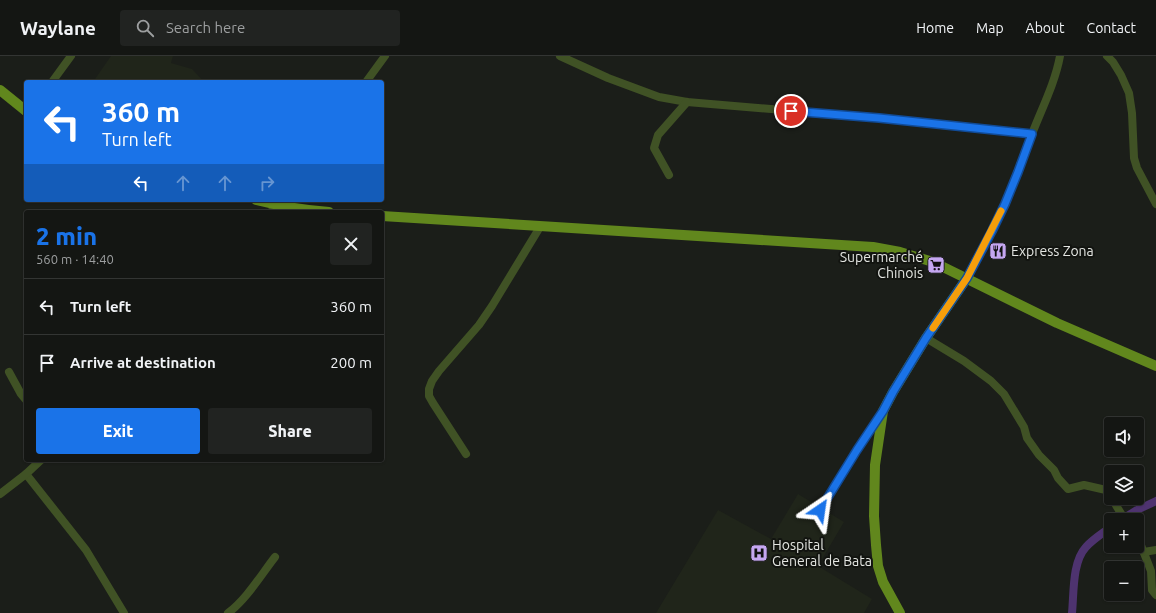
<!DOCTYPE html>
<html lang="en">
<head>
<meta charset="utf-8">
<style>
  :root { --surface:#141613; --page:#212321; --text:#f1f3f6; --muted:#9d9fa0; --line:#333533; --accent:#1a73e8 }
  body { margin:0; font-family:Ubuntu,sans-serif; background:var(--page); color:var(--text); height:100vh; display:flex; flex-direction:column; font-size:15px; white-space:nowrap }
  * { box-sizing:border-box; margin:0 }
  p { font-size:13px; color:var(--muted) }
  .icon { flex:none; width:22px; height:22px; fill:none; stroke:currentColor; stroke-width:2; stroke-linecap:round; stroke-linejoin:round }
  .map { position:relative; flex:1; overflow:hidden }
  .sheet { position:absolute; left:24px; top:154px; width:360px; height:252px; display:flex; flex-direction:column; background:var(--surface); border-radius:4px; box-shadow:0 1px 3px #0004,0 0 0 1px var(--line) }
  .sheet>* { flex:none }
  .guide { position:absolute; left:24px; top:24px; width:360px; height:122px; border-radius:4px; box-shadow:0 1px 3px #0004,0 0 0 1px var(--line); background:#1a73e8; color:#fff; overflow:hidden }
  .buttons { position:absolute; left:1104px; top:361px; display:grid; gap:8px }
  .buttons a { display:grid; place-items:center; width:40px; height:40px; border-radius:4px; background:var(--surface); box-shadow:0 1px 3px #0004,0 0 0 1px var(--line); font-size:20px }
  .pin { position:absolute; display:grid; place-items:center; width:34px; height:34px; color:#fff; margin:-17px; border:2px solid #fff; border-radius:50%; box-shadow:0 1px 4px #0007 }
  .me { position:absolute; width:44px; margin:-22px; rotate:32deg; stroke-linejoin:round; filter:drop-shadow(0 0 3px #0008) }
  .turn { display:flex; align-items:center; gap:14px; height:84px; padding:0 12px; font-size:18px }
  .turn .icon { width:52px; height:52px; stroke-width:2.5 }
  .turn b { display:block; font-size:28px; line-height:34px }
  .lanes { display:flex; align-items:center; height:38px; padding:0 12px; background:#0003; justify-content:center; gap:20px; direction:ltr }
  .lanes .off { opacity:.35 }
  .round { display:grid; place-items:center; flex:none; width:42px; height:42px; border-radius:4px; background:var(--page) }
  .overview { display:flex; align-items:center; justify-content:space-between; height:68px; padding:0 12px }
  h1 { font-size:24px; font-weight:800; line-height:30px; color:var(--accent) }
  .action { display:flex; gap:8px; margin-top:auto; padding:8px 12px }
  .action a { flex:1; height:46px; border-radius:4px; background:var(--accent); color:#fff; font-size:16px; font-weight:800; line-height:46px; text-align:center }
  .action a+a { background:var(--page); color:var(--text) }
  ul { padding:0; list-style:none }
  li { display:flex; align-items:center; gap:12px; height:56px; padding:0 12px; border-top:1px solid var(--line) }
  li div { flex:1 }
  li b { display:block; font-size:15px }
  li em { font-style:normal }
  header { display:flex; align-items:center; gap:24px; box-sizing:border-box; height:56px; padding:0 20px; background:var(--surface); border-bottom:1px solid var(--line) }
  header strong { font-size:19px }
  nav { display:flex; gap:22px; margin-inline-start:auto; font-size:14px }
  .search { width:280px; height:36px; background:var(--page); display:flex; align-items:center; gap:10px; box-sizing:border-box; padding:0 14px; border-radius:4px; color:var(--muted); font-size:15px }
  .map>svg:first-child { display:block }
  .built { fill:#20251a }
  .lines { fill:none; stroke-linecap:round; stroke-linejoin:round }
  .canal { stroke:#4e336f; stroke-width:8 }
  .minor { stroke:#405225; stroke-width:8 }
  .major { stroke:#61871d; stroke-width:10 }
  .route-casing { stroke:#114b97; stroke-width:10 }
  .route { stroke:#1a73e8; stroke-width:7 }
  .slow { stroke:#f59e0b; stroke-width:7 }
  .labels { text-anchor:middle; stroke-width:4; stroke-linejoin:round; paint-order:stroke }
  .poi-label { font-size:14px; fill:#e3e5e1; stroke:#121410; text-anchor:start }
</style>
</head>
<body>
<header>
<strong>Waylane</strong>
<div class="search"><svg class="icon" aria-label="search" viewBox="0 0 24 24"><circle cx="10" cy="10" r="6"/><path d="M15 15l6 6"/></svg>Search here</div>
<nav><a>Home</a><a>Map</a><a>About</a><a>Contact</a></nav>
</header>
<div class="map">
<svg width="1156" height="557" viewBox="0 0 1156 557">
  <rect width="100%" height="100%" fill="#1b1e19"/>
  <g class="built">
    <path d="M111,0h62l-2,7 21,6 12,13h-111z"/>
    <path d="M798,438l46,28 -26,44 54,33 -8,14h-208l62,-103 53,29z"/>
  </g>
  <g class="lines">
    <g class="canal">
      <path d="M1121,464l16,-10 19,-9"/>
      <path d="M1072,557c2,-20 0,-51 14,-66 7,-8 17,-14 25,-20"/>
    </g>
    <g class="minor">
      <path d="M560,0l48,22 51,19 28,5 192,16 153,16"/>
      <path d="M1107,0l6,6 8,13 8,18 3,20 2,45 3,10 19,36"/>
      <path d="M52,26l19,-26"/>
      <path d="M366,26l19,-26"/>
      <path d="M669,119l-15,-27 4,-13 29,-33"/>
      <path d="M271,156l9,-12"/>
      <path d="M967,222c13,-25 27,-50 39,-76 9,-23 17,-46 26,-68 10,-26 23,-51 28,-78"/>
      <path d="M926,282l38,23 27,20 13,13 20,33 3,11 12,17 15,15 4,8 10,11 16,-4 22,5 5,5"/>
      <path d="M9,316l12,22 5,6"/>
      <path d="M466,398l-33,-51 -4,-7v-7l3,-8 7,-10 40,-46 13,-19 48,-79"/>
      <path d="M26,418l60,76 38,63"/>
      <path d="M0,438l26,-20 15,-14"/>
      <path d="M1113,442l1,4 11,18"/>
      <path d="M820,454l37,-60 25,-38"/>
      <path d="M1137,479l14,36 1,19 4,5"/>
      <path d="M1144,496l12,-2"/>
      <path d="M228,557c18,-13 33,-38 47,-56"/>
    </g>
    <g class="major">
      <path d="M0,34l26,21"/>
      <path d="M256,144c24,6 48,10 73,12"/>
      <path d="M382,160l491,31 27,5 33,10 124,61 99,43"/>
      <path d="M900,557l-17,-31 -5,-16 -2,-21 -2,-29 1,-51 8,-54 10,-19 33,-54 41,-60"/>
    </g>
  </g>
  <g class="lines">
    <defs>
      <path id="route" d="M791,55l88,7 153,16 -14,38 -13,32 -13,27 -25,47 -41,60 -33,54 -10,19 -26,39 -37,60"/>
    </defs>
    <use href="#route" class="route-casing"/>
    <use href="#route" class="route"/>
    <path class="slow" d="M933,272l34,-50 34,-67"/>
  </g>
  <defs>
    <symbol id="restaurant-square" viewBox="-11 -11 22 22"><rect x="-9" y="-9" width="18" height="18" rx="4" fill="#c5a7f1" stroke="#121410"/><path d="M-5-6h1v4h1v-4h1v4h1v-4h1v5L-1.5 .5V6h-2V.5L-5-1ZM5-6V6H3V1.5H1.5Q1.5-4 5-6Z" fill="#111"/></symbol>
    <symbol id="supermarket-square" viewBox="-11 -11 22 22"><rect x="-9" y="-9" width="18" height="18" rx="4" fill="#c5a7f1" stroke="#121410"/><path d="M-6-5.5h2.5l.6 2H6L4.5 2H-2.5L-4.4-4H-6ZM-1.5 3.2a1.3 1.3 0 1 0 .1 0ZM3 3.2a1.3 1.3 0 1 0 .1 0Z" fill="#111"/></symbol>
    <symbol id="hospital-square" viewBox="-11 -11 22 22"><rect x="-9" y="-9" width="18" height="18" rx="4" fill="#c5a7f1" stroke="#121410"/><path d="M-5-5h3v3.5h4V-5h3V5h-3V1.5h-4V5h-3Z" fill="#111"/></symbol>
  </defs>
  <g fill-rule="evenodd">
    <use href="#restaurant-square" x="988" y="185" width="20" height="20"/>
    <use href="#supermarket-square" x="926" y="199" width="20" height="20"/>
    <use href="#hospital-square" x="749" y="487" width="20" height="20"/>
  </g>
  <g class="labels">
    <g class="poi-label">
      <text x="1011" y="200">Express Zona</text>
      <text x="923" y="206" text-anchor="end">Supermarché<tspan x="923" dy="16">Chinois</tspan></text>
      <text x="772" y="494">Hospital<tspan x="772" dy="16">General de Bata</tspan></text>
    </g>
  </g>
</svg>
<div class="buttons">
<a><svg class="icon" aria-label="sound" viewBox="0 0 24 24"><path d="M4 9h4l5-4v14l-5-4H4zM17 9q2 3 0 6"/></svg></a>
<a><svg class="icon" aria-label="layers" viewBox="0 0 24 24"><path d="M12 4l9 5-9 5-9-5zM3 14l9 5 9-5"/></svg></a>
<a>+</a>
<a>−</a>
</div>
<div class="pin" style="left:791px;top:55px;background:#d93025"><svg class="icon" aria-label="arrive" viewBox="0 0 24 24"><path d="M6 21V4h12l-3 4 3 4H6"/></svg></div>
<svg class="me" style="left:820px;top:454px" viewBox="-20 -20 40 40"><path d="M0-17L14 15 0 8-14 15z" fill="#1a73e8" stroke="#fff" stroke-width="4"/></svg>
<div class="guide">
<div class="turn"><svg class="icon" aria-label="left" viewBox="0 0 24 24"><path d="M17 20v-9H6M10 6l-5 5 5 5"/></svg><div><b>360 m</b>Turn left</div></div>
<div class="lanes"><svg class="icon" aria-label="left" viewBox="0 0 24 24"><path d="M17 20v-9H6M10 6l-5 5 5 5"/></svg><svg class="icon off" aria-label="ahead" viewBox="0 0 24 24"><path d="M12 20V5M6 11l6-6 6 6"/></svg><svg class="icon off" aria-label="ahead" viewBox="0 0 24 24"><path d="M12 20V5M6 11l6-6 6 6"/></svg><svg class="icon off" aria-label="right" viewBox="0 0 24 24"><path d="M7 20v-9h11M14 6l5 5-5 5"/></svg></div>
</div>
<section class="sheet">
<div class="overview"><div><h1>2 min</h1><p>560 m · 14:40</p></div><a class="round"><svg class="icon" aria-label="close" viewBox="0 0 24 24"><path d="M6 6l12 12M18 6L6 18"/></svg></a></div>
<ul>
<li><svg class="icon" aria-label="left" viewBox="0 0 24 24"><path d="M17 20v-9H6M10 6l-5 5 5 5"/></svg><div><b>Turn left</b></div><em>360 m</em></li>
<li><svg class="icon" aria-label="arrive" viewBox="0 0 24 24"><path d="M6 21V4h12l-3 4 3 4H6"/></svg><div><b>Arrive at destination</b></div><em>200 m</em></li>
</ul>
<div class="action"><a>Exit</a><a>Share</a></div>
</section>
</div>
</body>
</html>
